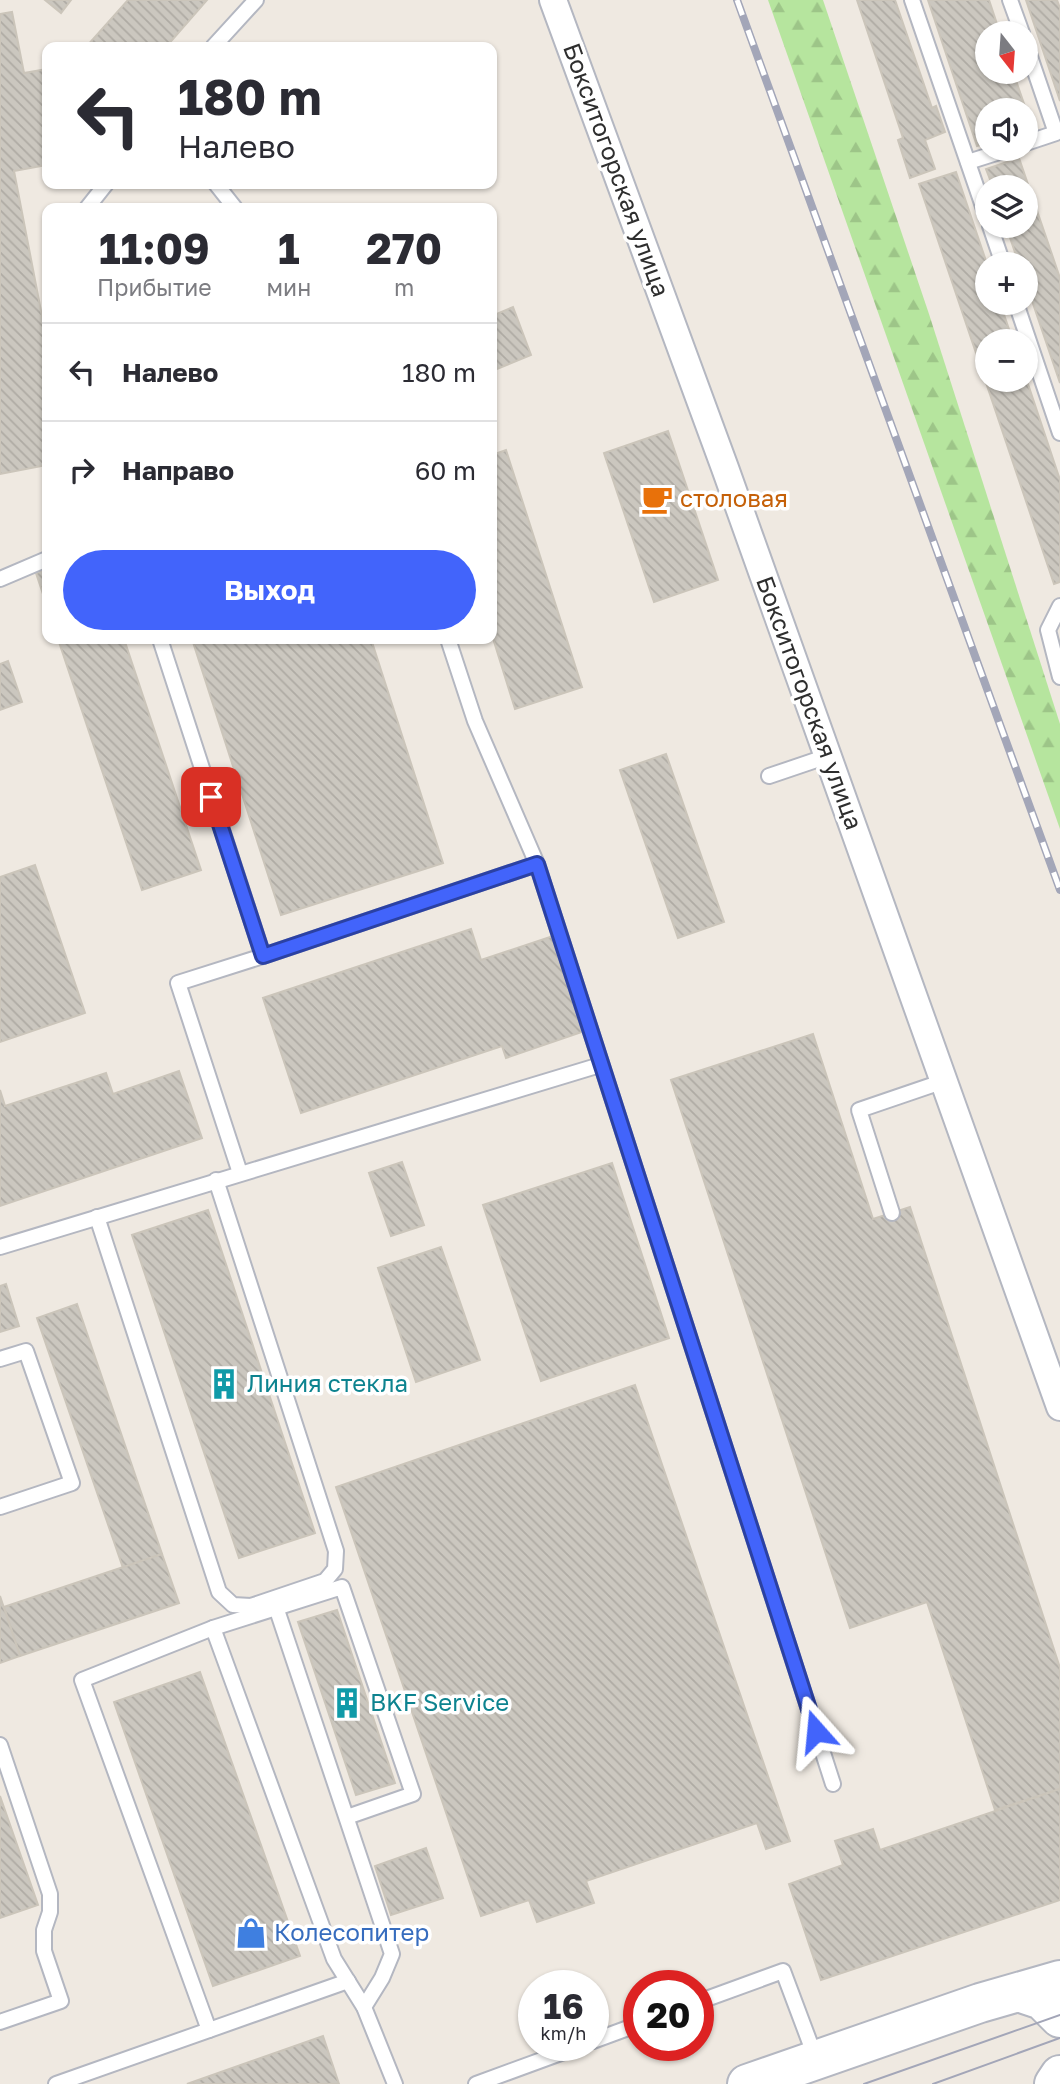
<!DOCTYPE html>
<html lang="ru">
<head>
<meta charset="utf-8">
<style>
  :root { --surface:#fff; --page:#f2f2f3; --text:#2b2b33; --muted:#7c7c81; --line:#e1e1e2; --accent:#4264fb }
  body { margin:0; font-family:"Golos Text",sans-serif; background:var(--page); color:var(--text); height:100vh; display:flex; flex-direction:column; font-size:26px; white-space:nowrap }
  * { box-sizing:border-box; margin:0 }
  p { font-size:23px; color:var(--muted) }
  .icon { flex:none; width:38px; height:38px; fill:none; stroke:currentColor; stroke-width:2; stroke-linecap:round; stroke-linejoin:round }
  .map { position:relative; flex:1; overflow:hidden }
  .panel { position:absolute; left:42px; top:203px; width:455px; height:441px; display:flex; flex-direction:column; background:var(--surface); border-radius:14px; box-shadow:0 2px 5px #0004 }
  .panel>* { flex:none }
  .guide { position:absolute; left:42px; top:42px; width:455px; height:147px; border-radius:14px; box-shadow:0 2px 5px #0004; background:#fff; color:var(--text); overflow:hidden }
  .needle { width:46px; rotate:163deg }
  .tools { position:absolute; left:975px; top:21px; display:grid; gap:14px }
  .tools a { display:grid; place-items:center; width:63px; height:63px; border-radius:50%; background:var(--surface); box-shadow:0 2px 5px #0004; font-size:35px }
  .speed { position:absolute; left:518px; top:1970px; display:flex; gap:14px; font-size:35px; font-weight:700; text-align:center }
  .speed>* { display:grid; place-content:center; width:91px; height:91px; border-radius:50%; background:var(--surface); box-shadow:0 2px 5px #0004; line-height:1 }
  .speed small { font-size:18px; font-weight:400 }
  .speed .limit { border:10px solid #d22; background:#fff; color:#111 }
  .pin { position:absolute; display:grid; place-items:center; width:60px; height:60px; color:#fff; margin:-30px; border-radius:14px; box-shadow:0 4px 10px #0006 }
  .me { position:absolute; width:77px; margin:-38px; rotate:342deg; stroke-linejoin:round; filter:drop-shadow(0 0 5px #0008) }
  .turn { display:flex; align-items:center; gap:24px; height:147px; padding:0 21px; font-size:32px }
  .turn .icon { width:91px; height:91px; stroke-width:2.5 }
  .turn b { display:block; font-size:49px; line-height:60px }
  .eta { display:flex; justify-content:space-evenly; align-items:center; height:119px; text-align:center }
  .eta b { font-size:42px; font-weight:700; line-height:49px }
  .cta { display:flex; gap:14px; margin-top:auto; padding:14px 21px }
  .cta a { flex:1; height:80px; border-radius:42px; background:var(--accent); color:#fff; font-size:28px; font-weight:700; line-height:80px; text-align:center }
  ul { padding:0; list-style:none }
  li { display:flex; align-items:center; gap:21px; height:98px; padding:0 21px; border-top:2px solid var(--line) }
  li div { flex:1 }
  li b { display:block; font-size:26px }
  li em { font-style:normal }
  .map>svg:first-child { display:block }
  .forest { fill:url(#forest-firs) }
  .building { fill:url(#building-back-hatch); stroke:#cbc5ba; stroke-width:2 }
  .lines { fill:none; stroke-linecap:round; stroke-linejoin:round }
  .service-casing { stroke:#b4b7c1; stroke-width:18 }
  .minor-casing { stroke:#b4b7c1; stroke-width:30 }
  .secondary-casing { stroke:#b4b7c1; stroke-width:42 }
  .service { stroke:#fff; stroke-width:14 }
  .minor { stroke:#fff; stroke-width:26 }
  .secondary { stroke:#fff; stroke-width:38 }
  .tram { stroke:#a3a6b8; stroke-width:2 }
  .rail-casing { stroke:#a3a6b8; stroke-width:8 }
  .rail { stroke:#fff; stroke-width:5; stroke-dasharray:16; stroke-linecap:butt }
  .route-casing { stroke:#2b41a3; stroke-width:18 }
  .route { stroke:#4264fb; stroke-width:12 }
  .labels { text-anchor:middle; stroke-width:7; stroke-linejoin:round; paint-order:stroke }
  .street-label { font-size:24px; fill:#2e2e2e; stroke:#fff }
  .food-label { font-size:24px; fill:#c56008; stroke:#fff; text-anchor:start }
  .culture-label { font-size:24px; fill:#0d838f; stroke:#fff; text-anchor:start }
  .shop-label { font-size:24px; fill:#366cbe; stroke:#fff; text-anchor:start }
</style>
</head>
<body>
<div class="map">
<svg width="1060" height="2084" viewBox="0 0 1060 2084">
  <defs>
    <pattern id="forest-firs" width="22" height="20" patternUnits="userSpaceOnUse" patternTransform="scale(1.75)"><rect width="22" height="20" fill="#b6e59e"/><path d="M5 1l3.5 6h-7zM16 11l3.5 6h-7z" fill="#9dc588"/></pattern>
    <pattern id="building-back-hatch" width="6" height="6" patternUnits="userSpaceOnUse" patternTransform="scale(1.75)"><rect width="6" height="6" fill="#cbc7bf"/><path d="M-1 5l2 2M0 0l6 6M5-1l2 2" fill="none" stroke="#afaba4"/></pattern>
  </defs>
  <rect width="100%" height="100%" fill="#efe9e1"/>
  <path class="forest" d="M768,0h55l106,314 131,410v105z"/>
  <g class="building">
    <path d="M45,0h26l-10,13z"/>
    <path d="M128,0h79l-41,47h-80z"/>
    <path d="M857,0h38l37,108 4,-2 9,26 -20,8 10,29 -25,9 -12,-38 5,-2z"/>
    <path d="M928,0h61l11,33h-13v39h26l19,55 -6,3v-20h-39v33l-10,3z"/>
    <path d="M1026,0h31l3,8v93z"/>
    <path d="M12,12l12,61 23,-4v96l-33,6 33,171v123l-47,9v-460z"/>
    <path d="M1019,158l41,120v105l-34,-100v-19h-7l-13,-38h20v-39h-33l-7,-18z"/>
    <path d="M956,172l31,92v39h13l13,38h-26v39h39v-2l34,102v102l-6,2 -135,-400z"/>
    <path d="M513,307l18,48 -39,16v-55z"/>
    <path d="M668,431l50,149 -64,22 -50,-149z"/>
    <path d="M506,450l76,237 -67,22 -23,-74v-180z"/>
    <path d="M47,569v37l-11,-33z"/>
    <path d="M58,639h66l77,231 -59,20z"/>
    <path d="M192,639h179l72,224 -162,52z"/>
    <path d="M8,661l14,41 -22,8v-46z"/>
    <path d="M666,754l58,168 -46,16 -58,-168z"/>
    <path d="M35,865l50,148 -85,29v-165z"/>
    <path d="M471,929l10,31 72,-24 32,95 -79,27 -4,-12 -201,67 -38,-115z"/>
    <path d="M813,1034l60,185 37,-12 150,461v121l-65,21 -68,-208 -77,26 -179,-548z"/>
    <path d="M179,1071l23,67 -202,68v-116l5,16 101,-33 7,21z"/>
    <path d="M402,1162l22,63 -33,11 -22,-63z"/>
    <path d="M612,1163l57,175 -128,43 -58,-176z"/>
    <path d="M208,1210l107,323 -76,25 -107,-323z"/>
    <path d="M441,1247l39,113 -64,22 -38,-114z"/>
    <path d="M6,1284l13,42 -19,6v-46z"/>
    <path d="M77,1304l85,250 -39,14 -86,-250z"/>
    <path d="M635,1385l155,456 -24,8 -9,-26 -171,58 8,22 -57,19 -8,-22 -48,16 -145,-429z"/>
    <path d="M162,1554l17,49 -159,53 -16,-49z"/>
    <path d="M0,1596l20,60 -20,7z"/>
    <path d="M337,1610l58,173 -39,12 -58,-173z"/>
    <path d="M200,1672l100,284 -87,30 -99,-284z"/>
    <path d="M1060,1789v111l-239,80 -32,-96 54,-19 -8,-24 38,-12 7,21z"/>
    <path d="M0,1796l38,109 -38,13z"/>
    <path d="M426,1848l17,50 -52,17 -16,-49z"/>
    <path d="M323,2036l16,48h-152z"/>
  </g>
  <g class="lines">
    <defs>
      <g id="service">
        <path d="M912,0l75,218"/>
        <path d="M1010,0l12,33"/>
        <path d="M1026,45l30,88 -30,10"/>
        <path d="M213,47l43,-47"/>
        <path d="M968,162l41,-13"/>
        <path d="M216,184l19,24"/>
        <path d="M87,208l19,-24"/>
        <path d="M990,226l13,38"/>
        <path d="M1016,303l44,130"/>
        <path d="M0,579l47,-20"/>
        <path d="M1060,606l-12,24 12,47"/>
        <path d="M160,639l103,317 274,-92"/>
        <path d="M448,639l27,82 62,143 296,920"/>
        <path d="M769,776l59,-20"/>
        <path d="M240,1173l-62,-190 85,-27"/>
        <path d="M892,1213l-33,-103 85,-29"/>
        <path d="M97,1217l122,375 14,13 18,1 74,-25 10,-12 1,-18 -120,-371"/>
        <path d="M0,1247l600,-182"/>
        <path d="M0,1359l26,-8 46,132 -72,24"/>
        <path d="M276,1607l116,347 -10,24 -18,29"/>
        <path d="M213,1628l121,331 30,48 31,77"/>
        <path d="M0,1745l50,149v18l-6,18v21l17,50 -61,21"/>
        <path d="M698,2002l85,-31 33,88"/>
        <path d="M209,2030l-127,-350 131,-52 129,-41 71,207 -66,23"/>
        <path d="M593,2041l46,-17"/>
        <path d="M56,2084l292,-103"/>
        <path d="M476,2084l104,-38"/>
      </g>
      <path id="minor" d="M553,0l172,468 335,939"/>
      <g id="secondary">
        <path d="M1021,1993l21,7 18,18"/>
        <path d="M747,2084l233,-81 80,-23"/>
        <path d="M1054,2084l6,-9"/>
      </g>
    </defs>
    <use href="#service" class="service-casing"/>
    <use href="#minor" class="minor-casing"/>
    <use href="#secondary" class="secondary-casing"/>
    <use href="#service" class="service"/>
    <use href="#minor" class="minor"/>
    <use href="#secondary" class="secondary"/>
    <g class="tram">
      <path d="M864,2084l196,-69"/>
      <path d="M933,2084l127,-46"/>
    </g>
    <defs>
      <path id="rail" d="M737,0l323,890"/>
    </defs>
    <use href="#rail" class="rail-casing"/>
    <use href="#rail" class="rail"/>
  </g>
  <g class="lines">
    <defs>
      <path id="route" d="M211,797l52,159 274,-92 279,867"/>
    </defs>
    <use href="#route" class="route-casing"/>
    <use href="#route" class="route"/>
  </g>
  <defs>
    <symbol id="cafe-bare" viewBox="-9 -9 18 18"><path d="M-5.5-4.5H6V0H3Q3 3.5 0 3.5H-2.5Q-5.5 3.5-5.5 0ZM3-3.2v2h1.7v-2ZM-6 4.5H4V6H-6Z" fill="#e8710a" stroke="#fff" stroke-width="2.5" paint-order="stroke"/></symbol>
    <symbol id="building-bare" viewBox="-9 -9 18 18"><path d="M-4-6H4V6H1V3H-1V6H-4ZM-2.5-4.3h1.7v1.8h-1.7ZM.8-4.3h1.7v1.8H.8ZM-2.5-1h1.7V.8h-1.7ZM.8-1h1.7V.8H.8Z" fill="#0f9aa8" stroke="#fff" stroke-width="2.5" paint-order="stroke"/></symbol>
    <symbol id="shop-bare" viewBox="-9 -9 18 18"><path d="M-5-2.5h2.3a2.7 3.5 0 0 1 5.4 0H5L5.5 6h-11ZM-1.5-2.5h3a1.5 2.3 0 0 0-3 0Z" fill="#3f7fe0" stroke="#fff" stroke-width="2.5" paint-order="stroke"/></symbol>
  </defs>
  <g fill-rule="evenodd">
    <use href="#cafe-bare" x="635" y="477" width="44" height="44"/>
    <use href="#building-bare" x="202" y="1362" width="44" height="44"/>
    <use href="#building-bare" x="325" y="1681" width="44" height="44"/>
    <use href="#shop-bare" x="229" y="1911" width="44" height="44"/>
  </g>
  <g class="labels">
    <g class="street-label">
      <text transform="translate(616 170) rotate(70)" y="8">Бокситогорская улица</text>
      <text transform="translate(809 703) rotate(70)" y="8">Бокситогорская улица</text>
    </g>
    <g class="food-label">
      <text x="680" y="507">столовая</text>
    </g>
    <g class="culture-label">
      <text x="247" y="1392">Линия стекла</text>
      <text x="370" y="1711">BKF Service</text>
    </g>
    <g class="shop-label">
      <text x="274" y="1941">Колесопитер</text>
    </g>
  </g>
</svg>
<div class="tools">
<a><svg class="needle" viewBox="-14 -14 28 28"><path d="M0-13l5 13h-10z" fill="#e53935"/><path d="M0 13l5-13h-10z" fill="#7c7c81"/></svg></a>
<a><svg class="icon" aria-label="sound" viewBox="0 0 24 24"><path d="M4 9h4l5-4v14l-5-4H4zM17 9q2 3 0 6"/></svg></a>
<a><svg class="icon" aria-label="layers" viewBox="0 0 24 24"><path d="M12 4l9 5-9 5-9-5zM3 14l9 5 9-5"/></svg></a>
<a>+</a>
<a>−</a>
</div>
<div class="speed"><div>16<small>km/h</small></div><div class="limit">20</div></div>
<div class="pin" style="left:211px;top:797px;background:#d93025"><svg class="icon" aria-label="arrive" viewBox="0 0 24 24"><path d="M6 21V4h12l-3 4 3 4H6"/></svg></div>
<svg class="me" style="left:816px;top:1731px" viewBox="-20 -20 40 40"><path d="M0-17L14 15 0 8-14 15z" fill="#4264fb" stroke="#fff" stroke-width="4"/></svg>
<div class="guide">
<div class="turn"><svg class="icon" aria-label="left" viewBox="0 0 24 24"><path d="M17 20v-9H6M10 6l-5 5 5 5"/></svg><div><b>180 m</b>Налево</div></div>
</div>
<section class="panel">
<div class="eta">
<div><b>11:09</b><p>Прибытие</p></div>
<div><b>1</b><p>мин</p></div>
<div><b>270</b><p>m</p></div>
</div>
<ul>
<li><svg class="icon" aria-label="left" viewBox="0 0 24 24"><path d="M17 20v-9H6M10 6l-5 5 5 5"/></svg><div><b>Налево</b></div><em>180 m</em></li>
<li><svg class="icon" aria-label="right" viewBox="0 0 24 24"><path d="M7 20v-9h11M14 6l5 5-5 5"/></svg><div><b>Направо</b></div><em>60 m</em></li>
</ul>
<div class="cta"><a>Выход</a></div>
</section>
</div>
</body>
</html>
